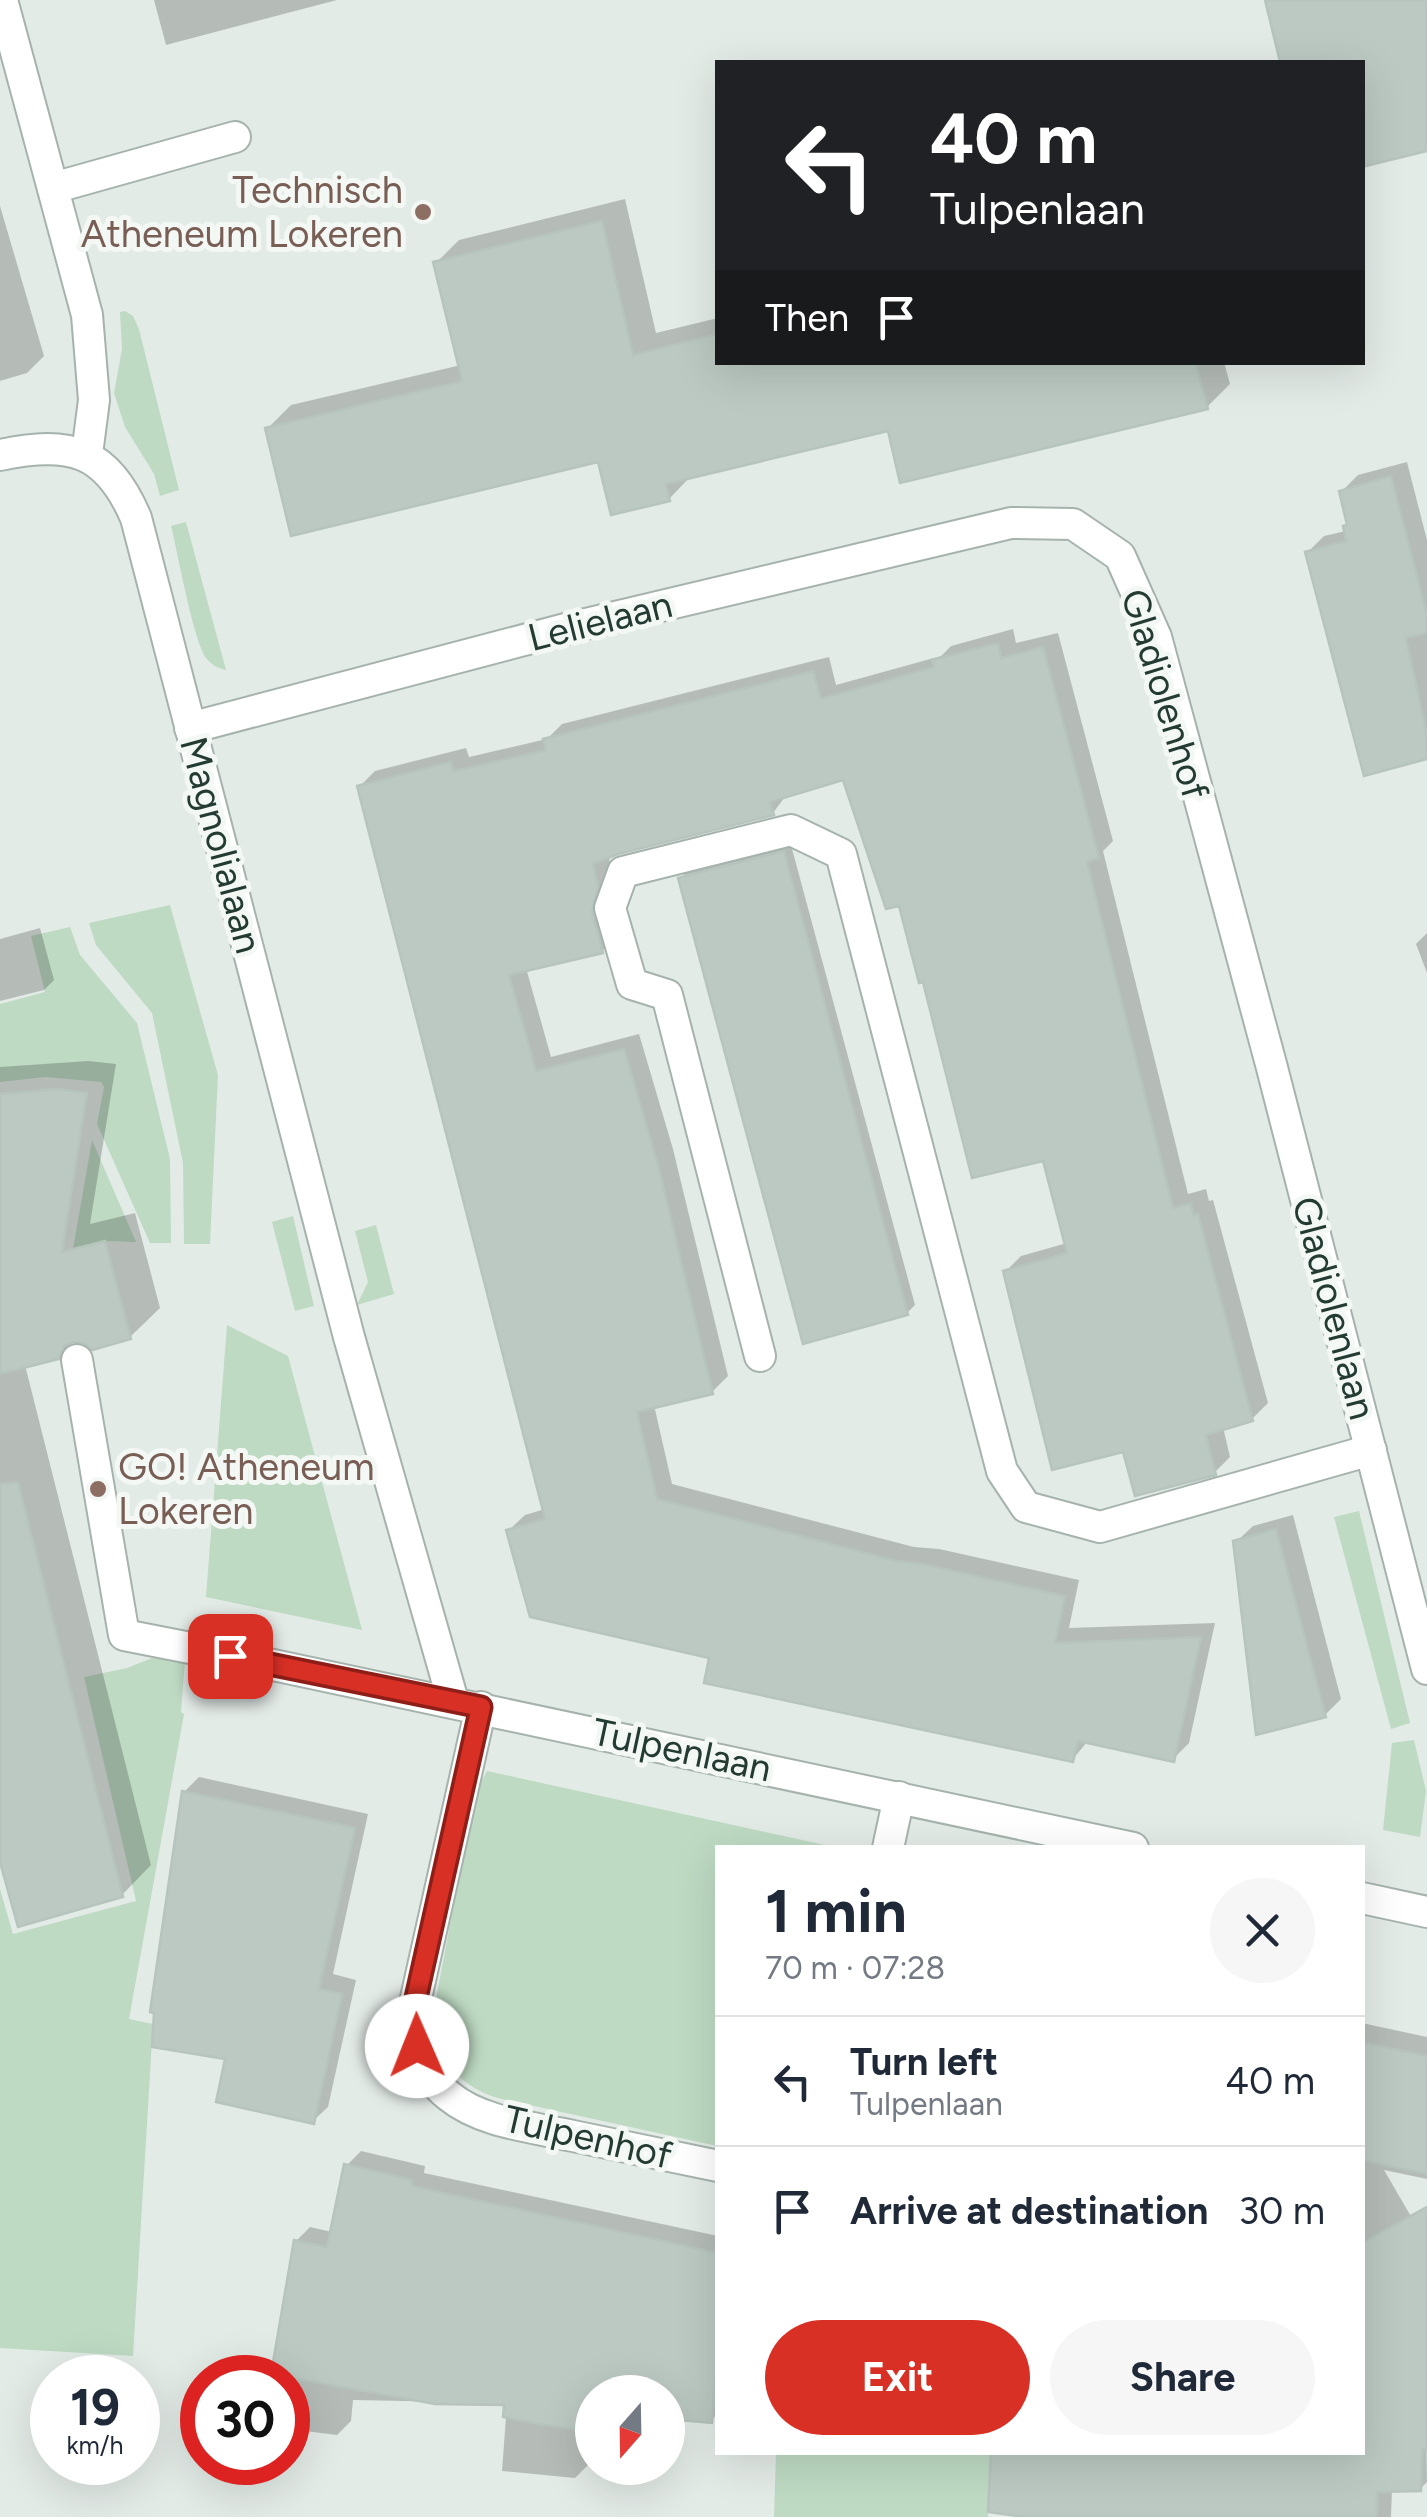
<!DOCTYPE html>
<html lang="en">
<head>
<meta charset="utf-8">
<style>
  :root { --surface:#fff; --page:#f6f6f7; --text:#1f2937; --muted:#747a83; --line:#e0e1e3; --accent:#d93025 }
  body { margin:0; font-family:Figtree,sans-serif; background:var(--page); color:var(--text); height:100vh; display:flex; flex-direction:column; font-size:38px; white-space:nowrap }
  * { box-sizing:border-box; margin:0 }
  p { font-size:32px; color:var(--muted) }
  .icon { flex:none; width:55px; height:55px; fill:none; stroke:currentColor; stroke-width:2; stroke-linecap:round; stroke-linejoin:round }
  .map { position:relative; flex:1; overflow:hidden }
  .details { position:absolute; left:715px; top:1845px; width:650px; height:610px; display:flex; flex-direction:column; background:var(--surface); border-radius:0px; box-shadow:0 10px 40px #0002 }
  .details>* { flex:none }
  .banner { position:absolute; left:715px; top:60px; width:650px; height:305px; border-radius:0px; box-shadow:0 10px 40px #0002; background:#202124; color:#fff; overflow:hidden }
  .needle { width:65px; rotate:200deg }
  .buttons { position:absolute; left:575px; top:2375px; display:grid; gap:20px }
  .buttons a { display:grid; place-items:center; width:110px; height:110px; border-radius:50%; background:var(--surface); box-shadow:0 10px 40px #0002; font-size:50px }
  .speed { position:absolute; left:30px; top:2355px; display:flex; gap:20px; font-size:50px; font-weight:700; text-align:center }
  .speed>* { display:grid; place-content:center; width:130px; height:130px; border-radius:50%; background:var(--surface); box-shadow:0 10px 40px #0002; line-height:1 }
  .speed small { font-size:25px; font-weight:400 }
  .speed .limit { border:15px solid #d22; background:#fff; color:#111 }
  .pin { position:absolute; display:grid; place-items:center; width:85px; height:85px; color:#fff; margin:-42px; border-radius:20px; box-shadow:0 5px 15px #0006 }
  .me { position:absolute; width:110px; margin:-55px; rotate:359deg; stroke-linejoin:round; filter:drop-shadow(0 0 8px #0008) }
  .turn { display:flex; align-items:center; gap:35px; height:210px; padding:0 50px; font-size:45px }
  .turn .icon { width:130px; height:130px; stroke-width:2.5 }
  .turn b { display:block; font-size:70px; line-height:85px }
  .then { display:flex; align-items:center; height:95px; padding:0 50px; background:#0003; gap:20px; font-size:38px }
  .round { display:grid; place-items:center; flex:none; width:105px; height:105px; border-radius:52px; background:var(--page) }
  .headline { display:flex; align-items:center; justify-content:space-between; height:170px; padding:0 50px }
  h1 { font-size:60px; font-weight:700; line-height:75px }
  .primary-button { display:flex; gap:20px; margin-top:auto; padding:20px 50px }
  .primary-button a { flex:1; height:115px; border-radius:60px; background:var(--accent); color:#fff; font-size:40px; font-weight:700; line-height:115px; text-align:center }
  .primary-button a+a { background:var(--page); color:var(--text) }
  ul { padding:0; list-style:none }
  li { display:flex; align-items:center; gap:30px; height:130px; padding:0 50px; border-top:2px solid var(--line) }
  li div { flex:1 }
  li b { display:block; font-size:38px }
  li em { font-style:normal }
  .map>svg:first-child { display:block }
  .green { fill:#bedac3 }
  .shadow { fill:#0003 }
  .building { fill:#bbc9c2; stroke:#b6c4bd; stroke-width:2.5 }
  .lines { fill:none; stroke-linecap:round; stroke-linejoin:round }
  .lane-casing { stroke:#a6b3ad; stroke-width:34 }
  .street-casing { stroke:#a6b3ad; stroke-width:34 }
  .lane { stroke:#fff; stroke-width:30 }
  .street { stroke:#fff; stroke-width:30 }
  .route-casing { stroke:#8d1f18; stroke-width:25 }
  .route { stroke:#d93025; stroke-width:18 }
  .education-dot { fill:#8d6e63; stroke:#f3f8f5; stroke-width:4 }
  .labels { text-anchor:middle; stroke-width:10; stroke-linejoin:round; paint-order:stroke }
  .education-label { font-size:38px; fill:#785e54; stroke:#f3f8f5; text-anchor:end }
  .street-label { font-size:38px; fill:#243b33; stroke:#f3f8f5 }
</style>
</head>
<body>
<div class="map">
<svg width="1427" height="2517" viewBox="0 0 1427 2517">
  <rect width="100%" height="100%" fill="#e3ebe7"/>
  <g class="green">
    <path d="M125,311l8,5 6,13 40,161 -19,6 -6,-22 -29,-47 -11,-34 8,-44 -2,-37z"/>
    <path d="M186,522l40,148c-9,-2 -14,-5 -20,-12 -13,-19 -28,-104 -35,-132z"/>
    <path d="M170,905l48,170 -8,169h-26l-1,-81 -31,-150 -56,-68 -7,-22z"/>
    <path d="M70,927l10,28 57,68 33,136 1,84h-21l-53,-119 7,-37 -3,-5 -55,-5 -46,5v-78l45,-12 -14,-56z"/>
    <path d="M92,1140l44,102 -31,-1 -32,8z"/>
    <path d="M293,1216l21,90 -19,5 -23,-89z"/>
    <path d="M376,1225l18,69 -37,11 11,-23 -13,-51z"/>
    <path d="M227,1325l61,31 74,274 -156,-33z"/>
    <path d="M1359,1511l51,212 -19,6 -57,-212z"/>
    <path d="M152,1658l33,2 -4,52 3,2 -55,305 24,5 -20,332 -133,-8v-459l13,45 123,-33 -52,-224 43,-9z"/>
    <path d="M1414,1740l12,51 -6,46 -37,-7 9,-87z"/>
    <path d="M487,1771l347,76 -116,1 -1,298 -219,-48c-42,-12 -66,-46 -64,-89l41,-216z"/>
    <path d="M776,2453h215l-3,64h-214z"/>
  </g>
  <g class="shadow">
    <path d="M154,0h183l-171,45z"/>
    <path d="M625,199l31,134 62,-15v44h506l6,22 -23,23 -317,21 -198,47 -23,24 -69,-40 -332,-31 23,-23 170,-40 -25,-102 23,-23z"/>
    <path d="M0,206l44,150 -17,17 -27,8z"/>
    <path d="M1407,462l20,78v217l-119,-205 16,-16 22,-5 4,-8 -8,-32 16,-16z"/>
    <path d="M1013,629l3,14 42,-10 55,208 -10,10 85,343 18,-5 3,12 4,-1 55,203 -16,16 -29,8 7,30 -15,15 -90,-23 -119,-178 15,-15 46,-13 -23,-85 -120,-179 -23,-76 -56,-126 -58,17 -14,19 -164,42 9,80 -16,16 -76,17 25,89 88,-23 34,115 55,227 -16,16 -58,13 18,79 242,63 25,2 140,31 -10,48 146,-5 -26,120 -16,16 -85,-18 -16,19 -360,-104 -203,-126 16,-15 20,-6 -186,-722 16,-16 91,-23 3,9 78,-18 15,-15 267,-67 7,28 105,-29 10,-10z"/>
    <path d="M791,845l124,460 -8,8 -226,-435 7,-8z"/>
    <path d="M40,928l14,52 -10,10 -44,11v-62z"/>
    <path d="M1427,933v40l-11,-29z"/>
    <path d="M88,1061l28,3 -26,160 45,-11 25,95 -30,29 -55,2 -17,17 -33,9 126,500 -29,30 -122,-43v-785z"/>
    <path d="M1293,1515l48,184 -16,16 -89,-173 17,-16z"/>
    <path d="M199,1777l169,37 -35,160 23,6 -28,127 -15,14 -85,-64 -44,-265z"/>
    <path d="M1362,2023l65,14v142l-43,-9 39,67 4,245 -7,7h-28l-1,28h-363l334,-65z"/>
    <path d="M361,2151l64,15 -1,7 294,63v178l-7,6 -43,-3v-25h-76l-3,72 -14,14 -73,-7 5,-68 -154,-3 -2,21 -14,14 -49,-6v-51h-15l23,-137 14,-14 22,5 15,-67z"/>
  </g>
  <g class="building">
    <path d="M1265,0h162v151l-65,16v-105h-82z"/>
    <path d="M602,221l31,134 85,-21v28h477l13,47 -308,74 -12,-52 -222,53 4,17 -59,14 -13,-53 -307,74 -26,-108 197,-47 -29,-119z"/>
    <path d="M1391,476l36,139v18l-21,5 21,97v24l-63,17 -59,-224 41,-11 -3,-15 4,-1 -8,-34z"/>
    <path d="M998,643l3,15 42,-11 56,211 -12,4 86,346 17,-5 4,12 4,-1 55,207 -47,14 10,40 -81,21 -12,-44 -71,18 -49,-199 64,-18 -24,-92 -71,17 -49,-196 -4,1 -20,-77 -13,3 -43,-129 -73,22 4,13 -156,39 -25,10 5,22 -6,26 11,41 -94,22 27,96 88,-22 34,116 55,229 -76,18 20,87 240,62 26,3 142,32 -10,47 146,-6 -27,125 -96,-21 -5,21 -369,-79 5,-25 -179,-41 -24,-87 39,-11 -188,-733 93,-24 4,9 92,-21 -3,-11 270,-68 8,28 113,-32 -2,-7z"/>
    <path d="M784,851l124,464 -105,29 -125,-466z"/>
    <path d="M57,1089l30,4 -25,159 43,-11 26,98 -39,11 -8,-7 -11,-1 -9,4 -5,13 -59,15v-280z"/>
    <path d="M18,1482l105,415 -105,30 -18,-65v-378z"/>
    <path d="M1276,1529l50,188 -70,18 -23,-194z"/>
    <path d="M182,1791l173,37 -36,161 23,5 -28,130 -98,-22 9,-43 -73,-12 2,-34 -4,-1z"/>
    <path d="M1362,2042l65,14v118l-65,-14z"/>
    <path d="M344,2164l68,16v6l306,67v86l-6,84 -44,-4v-27h-76v21l-11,-1 -1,19 -77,-14 1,-12 -69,-1 -164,-30 23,-134 33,7z"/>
    <path d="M1427,2207v243l-5,-1 -1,42 -44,1v25h-352l-37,-5 3,-60h371v-209z"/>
  </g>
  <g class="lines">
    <defs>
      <g id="lane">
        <path d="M53,188l182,-51"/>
        <path d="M760,1356l-93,-361 -35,-11 -22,-76 13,-36 168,-42 50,24 161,617 24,36 74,20 271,-77"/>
        <path d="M77,1360l47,275 107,21"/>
      </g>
      <g id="street">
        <path d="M2,0l85,315 7,85 -7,54"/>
        <path d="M0,455c70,-15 107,-5 136,63l213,819 104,364"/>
        <path d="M190,728l383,-101 438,-104 62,1 47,32 36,81 115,427 156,605"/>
        <path d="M231,1656l902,192"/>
        <path d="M481,1707l-65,291c-2,36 2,74 33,98 33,27 84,31 124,40 48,10 96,20 145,30"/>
        <path d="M888,1848l11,-51"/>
        <path d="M1362,1898l65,14"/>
      </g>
    </defs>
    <use href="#lane" class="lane-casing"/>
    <use href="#street" class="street-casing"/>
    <use href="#lane" class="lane"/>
    <use href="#street" class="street"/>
  </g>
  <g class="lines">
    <defs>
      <path id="route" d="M230,1656l251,51 -65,291 -2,31 3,17"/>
    </defs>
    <use href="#route" class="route-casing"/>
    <use href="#route" class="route"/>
  </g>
  <g class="education-dot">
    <circle cx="423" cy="212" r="10"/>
    <circle cx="98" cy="1489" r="10"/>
  </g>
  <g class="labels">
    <g class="education-label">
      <text x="403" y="203">Technisch<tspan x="403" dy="44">Atheneum Lokeren</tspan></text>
      <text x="118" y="1480" text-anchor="start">GO! Atheneum<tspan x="118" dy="44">Lokeren</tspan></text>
    </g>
    <g class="street-label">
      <text transform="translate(600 621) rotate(-14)" y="13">Lelielaan</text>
      <text transform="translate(1165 694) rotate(73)" y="13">Gladiolenhof</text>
      <text transform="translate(221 845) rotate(75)" y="13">Magnolialaan</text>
      <text transform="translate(1334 1308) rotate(75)" y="13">Gladiolenlaan</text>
      <text transform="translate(682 1750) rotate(12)" y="13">Tulpenlaan</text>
      <text transform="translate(588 2137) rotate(13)" y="13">Tulpenhof</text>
    </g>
  </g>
</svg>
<div class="buttons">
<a><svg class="needle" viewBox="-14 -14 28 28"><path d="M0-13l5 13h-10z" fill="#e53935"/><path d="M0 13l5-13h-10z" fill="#747a83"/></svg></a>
</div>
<div class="speed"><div>19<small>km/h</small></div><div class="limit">30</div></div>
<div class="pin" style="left:230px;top:1656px;background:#d93025"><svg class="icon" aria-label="arrive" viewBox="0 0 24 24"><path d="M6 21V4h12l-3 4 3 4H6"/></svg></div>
<svg class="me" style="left:417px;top:2046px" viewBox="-20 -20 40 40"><circle r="19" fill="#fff"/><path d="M0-13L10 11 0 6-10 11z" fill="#d93025"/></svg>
<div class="banner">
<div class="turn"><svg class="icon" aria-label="left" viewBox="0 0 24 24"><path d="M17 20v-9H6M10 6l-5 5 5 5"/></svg><div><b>40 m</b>Tulpenlaan</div></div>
<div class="then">Then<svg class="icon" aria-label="arrive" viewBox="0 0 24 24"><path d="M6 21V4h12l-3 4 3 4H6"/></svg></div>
</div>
<section class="details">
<div class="headline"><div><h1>1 min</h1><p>70 m · 07:28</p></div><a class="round"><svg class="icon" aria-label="close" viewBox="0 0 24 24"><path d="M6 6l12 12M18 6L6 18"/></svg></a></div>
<ul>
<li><svg class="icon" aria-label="left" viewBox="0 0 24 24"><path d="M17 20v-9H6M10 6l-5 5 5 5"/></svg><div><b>Turn left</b><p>Tulpenlaan</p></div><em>40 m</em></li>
<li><svg class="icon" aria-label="arrive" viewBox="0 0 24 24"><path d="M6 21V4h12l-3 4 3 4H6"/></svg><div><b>Arrive at destination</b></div><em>30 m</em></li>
</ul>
<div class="primary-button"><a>Exit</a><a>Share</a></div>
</section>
</div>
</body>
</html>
